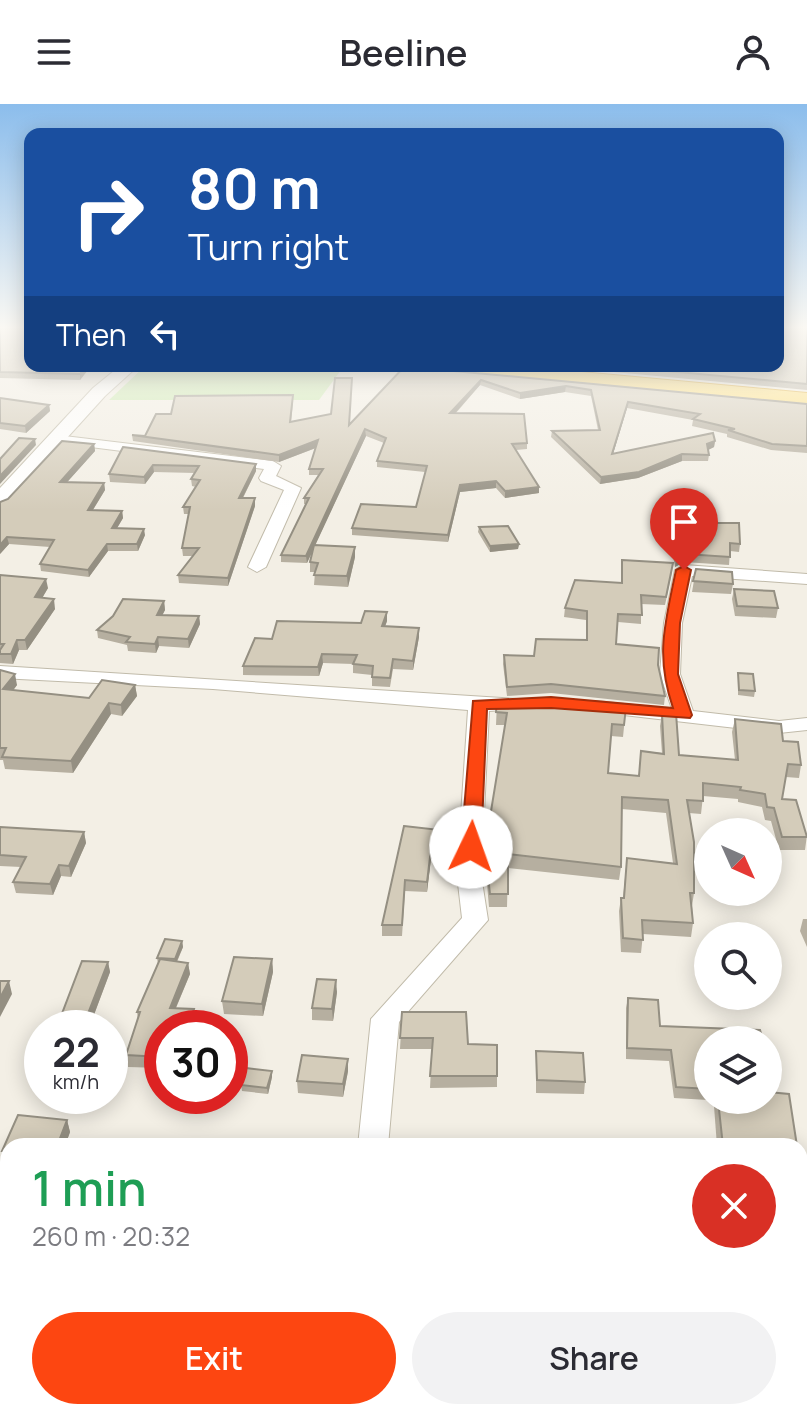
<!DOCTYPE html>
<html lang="en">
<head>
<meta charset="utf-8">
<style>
  :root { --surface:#fff; --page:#f2f2f3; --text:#2b2b33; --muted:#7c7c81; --accent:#fd4611 }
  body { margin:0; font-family:Manrope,sans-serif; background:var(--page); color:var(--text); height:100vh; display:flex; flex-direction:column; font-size:30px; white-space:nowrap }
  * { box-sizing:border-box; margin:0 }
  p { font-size:26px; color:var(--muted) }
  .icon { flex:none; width:44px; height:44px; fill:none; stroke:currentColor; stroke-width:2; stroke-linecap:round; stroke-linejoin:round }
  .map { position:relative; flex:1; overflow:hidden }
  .drawer { position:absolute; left:0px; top:1034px; width:808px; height:282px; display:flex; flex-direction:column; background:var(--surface); border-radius:24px 24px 0 0; box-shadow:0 4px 20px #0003 }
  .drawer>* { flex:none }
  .hud { position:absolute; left:24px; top:24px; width:760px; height:244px; border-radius:16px; box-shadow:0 4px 20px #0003; background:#1a4fa0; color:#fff; overflow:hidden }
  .needle { width:52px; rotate:135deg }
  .fabs { position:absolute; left:694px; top:714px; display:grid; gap:16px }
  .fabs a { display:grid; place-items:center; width:88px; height:88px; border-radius:50%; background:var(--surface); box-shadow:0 4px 20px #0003; font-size:40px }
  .speed { position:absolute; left:24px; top:906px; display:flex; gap:16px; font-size:40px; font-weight:700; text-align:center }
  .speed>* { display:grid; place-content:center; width:104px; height:104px; border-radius:50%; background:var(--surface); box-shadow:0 4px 20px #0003; line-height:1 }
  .speed small { font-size:20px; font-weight:400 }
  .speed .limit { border:12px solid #d22; background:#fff; color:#111 }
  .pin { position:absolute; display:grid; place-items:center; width:68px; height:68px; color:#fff; margin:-82px -34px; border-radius:50% 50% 50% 0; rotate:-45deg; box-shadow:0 0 8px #0007 }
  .pin .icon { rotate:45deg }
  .me { position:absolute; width:88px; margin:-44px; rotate:3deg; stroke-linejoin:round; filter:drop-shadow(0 0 6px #0008) }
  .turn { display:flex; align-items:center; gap:28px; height:168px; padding:0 32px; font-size:36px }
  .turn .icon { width:104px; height:104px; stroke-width:2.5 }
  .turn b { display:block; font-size:56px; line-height:68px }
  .then { display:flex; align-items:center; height:76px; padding:0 32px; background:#0003; gap:16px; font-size:30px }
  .round { display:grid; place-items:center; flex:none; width:84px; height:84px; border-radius:42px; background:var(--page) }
  .headline { display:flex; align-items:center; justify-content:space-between; height:136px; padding:0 32px }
  h1 { font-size:48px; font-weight:600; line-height:60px; color:#1e9e55 }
  .action { display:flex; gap:16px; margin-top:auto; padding:16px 32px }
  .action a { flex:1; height:92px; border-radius:48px; background:var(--accent); color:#fff; font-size:32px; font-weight:600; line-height:92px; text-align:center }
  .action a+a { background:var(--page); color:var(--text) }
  header { display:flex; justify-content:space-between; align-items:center; height:104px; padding:0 32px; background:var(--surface); font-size:36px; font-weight:600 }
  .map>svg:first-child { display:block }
  .green { fill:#c9e8ac }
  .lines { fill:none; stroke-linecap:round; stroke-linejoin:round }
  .minor-casing { stroke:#c1bbaa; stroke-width:2 }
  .tertiary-casing { stroke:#c1bbaa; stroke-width:2 }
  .trunk-casing { stroke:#e0ac32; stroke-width:2 }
  .minor { fill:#fff; fill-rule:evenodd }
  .tertiary { fill:#fff; fill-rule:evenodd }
  .trunk { fill:#ffe07a; fill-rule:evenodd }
  .wall { fill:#b6afa0 }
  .shaded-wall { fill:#948f82 }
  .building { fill:#d4ccba; stroke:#948f82; stroke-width:2 }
  .route { fill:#fd4611; stroke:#a42e0b; stroke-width:2 }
</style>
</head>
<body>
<header><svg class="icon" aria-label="menu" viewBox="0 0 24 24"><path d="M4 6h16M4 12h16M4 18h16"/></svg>Beeline<svg class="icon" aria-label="person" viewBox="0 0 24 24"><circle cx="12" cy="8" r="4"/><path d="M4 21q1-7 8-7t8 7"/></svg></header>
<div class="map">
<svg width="807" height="1315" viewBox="0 0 807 1315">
  <rect width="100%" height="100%" fill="#f3efe5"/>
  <path class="green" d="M145,262h199l-25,34h-210z"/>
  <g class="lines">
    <defs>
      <g id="minor">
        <path d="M56,331l217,26 8,5 -5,10 25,12 -35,79 -9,5 -9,-5 36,-77 -23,-9 -2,-3 5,-9 -213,-27 -2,-3z"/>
        <path d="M684,461l123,9v10l-115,-8 -10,47 -2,51 13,37 86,10 28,-3v12l-28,3 -190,-22 -3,-4 10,-6 76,8 -12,-35 4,-51 11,-53z"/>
        <path d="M0,562l533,34 3,4 -3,4 -44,3 -8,164 7,45 -89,102 -11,124h-30l13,-127 91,-101 -5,-43 11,-165 -255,-21 -213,-11z"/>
        <path d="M0,1179l8,1v32l-8,-1z"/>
        <path d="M659,1308h53l3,7h-53z"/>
      </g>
      <path id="tertiary" d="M120,262h18l-33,30 -98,108 -7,2v-18l93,-100z"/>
      <path id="trunk" d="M432,262h85l290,27v14l-364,-34z"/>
    </defs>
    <use href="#minor" class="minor-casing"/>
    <use href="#tertiary" class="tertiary-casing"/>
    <use href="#trunk" class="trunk-casing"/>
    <use href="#minor" class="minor"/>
    <use href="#tertiary" class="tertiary"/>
    <use href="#trunk" class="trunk"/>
  </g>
  <g class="wall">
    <path d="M0,222l91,40 -11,14 -80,-2z"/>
    <path d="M807,222v64l-258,-24h229z"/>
    <path d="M443,266l364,34v49l-36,-3 -44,-13v-3l-35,-8 1,-6 -66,-12 -14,46 102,-13 -1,6 -6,3 1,5 -1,6h-26l-44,17 -38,6 -49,-47 1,-6 46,-1 -7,-34 -26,-4 -45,7 -40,-14 -24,28 71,30v6l-11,1 23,37v6l-34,5 -9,-10 -36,4 -12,50 -96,-7v-7l64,-21 9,-35 -48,-5v-6l7,-18 -18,-7 -51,109 40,2v10l-7,30 -34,-2 1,-13h-5v-10l4,-14 -7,15 -26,-1v-7l25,-51h-2v-6l14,-23h-9v-6l7,-21 -37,14 -146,-21 -1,-6 13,1 26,-22 122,-12 -2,20 59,2z"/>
    <path d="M0,294l49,7 1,6 -24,22 -26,-4z"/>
    <path d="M94,340l1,7 -28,31 37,1 1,7 -12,20 29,1 1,7 -6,10 28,7 -7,16h-30l-19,26 -48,-6 -1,-7 10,-17 -41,-3 -9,10 8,-55z"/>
    <path d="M123,343l133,24 -13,27h12v8l-27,80 -49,-3 -1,-8 15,-19h-10l-1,-8 7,-34h-5l-1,-7 13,-20 -4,-1 -1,-7 4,-6 -41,-1 -9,12 -35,-2 -1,-8z"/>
    <path d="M667,404l47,15 26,21 -1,8 -9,-1 -1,14 -45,-3 -9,5 -9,-51z"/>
    <path d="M479,423l40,17 -1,5 -28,3 -12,-20z"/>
    <path d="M622,456l50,12 -7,33 -24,-1v20l-23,-2 -2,22 42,21 7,31 -1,9 -113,-12 -44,3 -4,-32 1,-9 30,1 52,-16v-20l-22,-3 1,-9 56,-25z"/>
    <path d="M696,465l37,15 -2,10 -39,-2z"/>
    <path d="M0,471l48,13 -6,10 13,11 -28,41h-8l-6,14 -13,-1z"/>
    <path d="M734,485l44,19 -2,10 -41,-2 -3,-17z"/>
    <path d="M164,497l1,9 -3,5 37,1 1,8 -11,24 -30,-2 -3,7 -28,-2 -1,-6 -29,-7 -1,-8z"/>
    <path d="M387,508v9l-2,5 34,11 -6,33 -20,-1 -3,18 -18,-1v-11l-19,-2v-9l-30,-1 -4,13 -76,-1v-9l29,-27 89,-16z"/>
    <path d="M0,566l17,15 -4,5 76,8 46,-13 2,11 -15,20 -11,-2 -38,59 -68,-4 -2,-9h-3z"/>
    <path d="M738,569l17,18 -1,6 -16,-2z"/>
    <path d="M497,598l129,5 -3,30 -12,-1 -3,37 31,3 2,-25 21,2 -2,-27 2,-12 17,41 56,5 -3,-28 3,-13 48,22 18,24 -2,13 -13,-1 -4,22 25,36 -2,15h-26l-8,-29 -6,-1 -3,-13 -24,-5v-3l-35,-3 -2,18 -12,-1 5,80 -2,13 1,17 -2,14 -48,-3 -2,19 -20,-1 -2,-41 2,-13h2l4,-40 46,5 -7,-50 -44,-4 -1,58 -2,13 -111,-12 -1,39h-18l-4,-46v-13l20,-123h-9z"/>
    <path d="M404,722l36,4 -1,10 -4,20 -4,-1 -4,33 -22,-1 -3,45h-20v-11z"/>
    <path d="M0,723l84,5 2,11 -15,34 -10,-1 -8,19 -37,-2 -3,-11 8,-15 -21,-1z"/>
    <path d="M768,737l8,30 -2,12 -6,-1z"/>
    <path d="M803,815h4v28l-7,-16z"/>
    <path d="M182,837l1,6 -6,15 11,1 2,11 -14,34 18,1 1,11 -2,8h-31v40l-34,-1 -2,-12 12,-35 -1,-8 21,-48 -1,-6z"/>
    <path d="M272,855l1,13 -10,44 -39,-2 -2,-13z"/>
    <path d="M108,858l2,10 -21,56h-30l-1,-4z"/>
    <path d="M337,888l-4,29 -21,-1v-12z"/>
    <path d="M628,894l32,28 48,14v60l-34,-2 -5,-37 -43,-2v-51z"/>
    <path d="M402,908l66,32 29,32v11l-67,1 2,-39h-32z"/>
    <path d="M536,947l49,31 -1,12 -48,-1z"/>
    <path d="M348,955v12l-5,26 -45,-4 -1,-12z"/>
    <path d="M272,973l-4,17 -26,-3 -1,-6z"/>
    <path d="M715,996h53l29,46h-80l-3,-40z"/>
    <path d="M18,1011l49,5 3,12 -5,14h-57v17h-2l-4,-12z"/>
    <rect x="800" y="1125" width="7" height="63"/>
  </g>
  <g class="shaded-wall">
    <path d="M86,262h5l-11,14v-6z"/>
    <path d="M481,276l-1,5 -30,34v-6z"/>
    <path d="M566,282l-1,6 -45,7v-6z"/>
    <path d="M628,298l-1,6 -16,52 1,-6z"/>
    <path d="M49,301l1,6 -24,22 -1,-7z"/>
    <path d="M365,325l1,7 -59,127 -1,-7z"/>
    <path d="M35,335l1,6 -36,39v-8z"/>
    <path d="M318,336v7l-39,15v-7z"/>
    <path d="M715,337l-1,6 -8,4 1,-7z"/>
    <path d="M94,340l1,7 -34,38 -1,-7z"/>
    <path d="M682,350v7l-44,17 -38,6 1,-7z"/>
    <path d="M256,360v7l-17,34v-7z"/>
    <path d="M153,361l1,7 -9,12 -1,-7z"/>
    <path d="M496,377v7l-36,4 -12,50v-7l12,-50z"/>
    <path d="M104,379l1,7 -16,26 -1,-6z"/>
    <path d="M539,383v6l-34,5v-7z"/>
    <path d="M255,394v8l-27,80v-8z"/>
    <path d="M122,407l1,7 -10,17 -1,-7z"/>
    <path d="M144,425l1,6 -7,16 -1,-7z"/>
    <path d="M7,433l2,7 -9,10v-9z"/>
    <path d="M107,440l1,7 -19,26 -1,-7z"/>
    <path d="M519,440l-1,5 -28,3v-6z"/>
    <path d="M355,443v10l-7,30 -1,-11z"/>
    <path d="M685,450l-1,8 -9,5 1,-8z"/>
    <path d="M46,475l2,9 -11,19 -2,-10z"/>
    <path d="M54,495l1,10 -28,41 -2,-10z"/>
    <path d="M164,497l1,9 -7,14 -1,-9z"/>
    <path d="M387,508v9l-5,14v-9z"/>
    <path d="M199,512l1,8 -11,24 -1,-9z"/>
    <path d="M419,524v9l-6,33v-9z"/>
    <path d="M158,533l1,9 -3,7 -1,-9z"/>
    <path d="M17,536l2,10 -6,14 -2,-10z"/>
    <path d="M322,550l1,9 -4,13 -1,-9z"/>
    <path d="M15,570l2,11 -11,15 -3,-11z"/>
    <path d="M135,581l2,11 -15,20 -1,-11z"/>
    <path d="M109,599l2,11 -38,59 -2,-12z"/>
    <path d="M440,726l-1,10 -4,20v-11z"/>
    <path d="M84,728l2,11 -15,34 -2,-11z"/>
    <path d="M431,745v10l-4,33v-10z"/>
    <path d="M59,761l2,11 -8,19 -3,-11z"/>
    <path d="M182,837l1,6 -8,18v-6z"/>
    <path d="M272,855l1,13 -10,44 -1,-12z"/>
    <path d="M108,858l2,10 -21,56h-4l-1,-4z"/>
    <path d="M188,859l2,11 -19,45 -1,-11z"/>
    <path d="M336,876l1,12 -4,29 -1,-12z"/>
    <path d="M9,877l3,13 -12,23v-19z"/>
    <path d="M194,905l1,11 -2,8h-5z"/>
    <path d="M348,955v12l-5,26v-13z"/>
    <path d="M272,967v6l-4,17 -1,-6z"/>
    <path d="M67,1016l3,12 -5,14h-8z"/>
  </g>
  <g class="building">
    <path d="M0,222h30v40h56l-6,8 -80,-2z"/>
    <path d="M778,222h29v58l-194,-18h165z"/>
    <path d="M405,262h32l6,4 364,34v42l-35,-2 -44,-14 7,-1 -42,-10 7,-5 -72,-12 -16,52 101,-21 2,8 -8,3 2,11 -27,-1 -43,18 -38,5 -49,-46 48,-1 -9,-40 -25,-4 -46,7 -39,-13 -31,33 74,1 3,29 -15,1 27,43 -34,4 -9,-10 -36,4 -12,50 -96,-7 9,-24 55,3 11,-41 -50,-5 9,-23 -21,-9 -59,127 -25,-1 28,-57h-5l19,-29h-14l9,-29 -39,15 -147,-20 13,1 11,-22h15l4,-18 118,-1 -3,27 41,-8 4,-36h17l-3,47z"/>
    <path d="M0,294l49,7 -24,21 -25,-3z"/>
    <path d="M19,334l16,1 -35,37v-17z"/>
    <path d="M62,337l32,3 -34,38 44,1 -16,27 34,1 -10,17 32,1 -7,15h-30l-19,26 -48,-6 14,-24 -47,-3 -7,8v-43l8,-3z"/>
    <path d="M123,343l133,17 -17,34h16l-27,80 -50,-3 21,-27h-17l8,-41h-7l17,-27 -9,-1 8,-13 -46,-1 -9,12 -35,-3z"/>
    <path d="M667,404l41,1 6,14h25l1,21 -10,-1v14l-45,-3 -9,5z"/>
    <path d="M508,422l11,18 -29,2 -11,-19z"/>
    <path d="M314,441l41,2 -8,29 -33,-1 4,-12 -8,-1z"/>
    <path d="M622,456l51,3 -7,34 -25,-2 1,20 -24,-1 -2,30 43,4 -1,17 7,31 -114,-12 -44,3 -3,-32 30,1 2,-17 51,1v-29l-22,-3 10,-28 47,3z"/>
    <path d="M696,465l36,3 1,12 -40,-3z"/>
    <path d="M0,471l46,4 -11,18 19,2 -29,41h-8l-6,14h-11v-4l4,-6h-4z"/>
    <path d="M734,485l40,2 4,17 -41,-2z"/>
    <path d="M123,495l41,2 -7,14 42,1 -11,23 -30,-2 -3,7 -29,-2 4,-5 -33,-7 16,-14z"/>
    <path d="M365,507l22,1 -5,14 37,2 -6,33 -20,-2 -3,19 -18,-1 1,-11 -20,-2 4,-9 -35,-1 -4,13 -75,-1 12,-28 17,1 5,-18 84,2z"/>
    <path d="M0,566l15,4 -12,15 86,9 13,-18 33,5 -14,20 -12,-2 -38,58 -69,-4 4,-9h-6z"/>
    <path d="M738,569l15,1 2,17 -16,-1z"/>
    <path d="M552,595l74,8 -2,18 -12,-1 -4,49 31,3 2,-25 23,3 -2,-40 14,-1 3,42 59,5 -3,-41 46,5 2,17 15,1 3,23 -13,-1 -6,35 14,1 11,37h-25l-8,-29 -7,-1 -2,-13 -25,-4 1,-3 -38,-4v18l-16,-1 7,42v51h-4l3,30 -51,-3 1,20 -20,-2 -2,-40h3l3,-40 50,6 -9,-64 -46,-3 -1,70 -113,-13v40h-18l-5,-46 22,-135 -11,-1 1,-10z"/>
    <path d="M404,722l36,4 -5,19h-4l-4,33 -22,-2 -3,45h-20z"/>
    <path d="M0,723l84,5 -15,34 -10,-1 -9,19 -37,-2 13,-25 -26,-2z"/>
    <path d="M768,737h6l2,30 -8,-1z"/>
    <path d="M165,835l17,2 -7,18 -18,-1z"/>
    <path d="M234,853l38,2 -10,45 -40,-3z"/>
    <path d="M160,855l28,4 -18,45 24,1 -6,19h-26v29l-36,-2 14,-43h-3z"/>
    <path d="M82,857l26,1 -24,62h-26z"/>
    <path d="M317,875l19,1 -4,29 -20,-1z"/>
    <path d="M0,877h9l-9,17z"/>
    <path d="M628,894l30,2 2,26 100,4 3,10h-55v49l-32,-2 -5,-37 -44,-2z"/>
    <path d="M402,908h64l2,32 29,1v31h-67l3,-38h-33z"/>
    <path d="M536,947l47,2 2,29 -48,-2z"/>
    <path d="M302,951l46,4 -5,25 -46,-3z"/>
    <path d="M246,964l26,3 -5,17 -26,-3z"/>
    <path d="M768,988l21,2 8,52h-74l-5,-46h50z"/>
    <path d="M18,1011l49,5 -10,26h-49v5h-6z"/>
    <rect x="800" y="1125" width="7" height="50"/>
    <path d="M803,1296l4,2v17h-7z"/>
    <path d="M90,1308h20l-1,7h-20z"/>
    <path d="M332,1308h94l-1,7h-94z"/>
    <path d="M735,1308h19l21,7h-42z"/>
  </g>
  <linearGradient id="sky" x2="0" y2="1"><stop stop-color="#8bbdec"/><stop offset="0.55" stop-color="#faf8f3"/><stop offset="1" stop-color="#faf8f3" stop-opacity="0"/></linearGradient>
  <rect width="807" height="406" fill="url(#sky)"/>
  <path class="route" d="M684,462l7,4 -11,53 -2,51 14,41 -2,3 -139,-10 -64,1 -6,138 -10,6 -7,-2 -3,-4 12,-146 78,-4 122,11c-18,-53 -8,-84 3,-138z"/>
</svg>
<div class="fabs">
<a><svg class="needle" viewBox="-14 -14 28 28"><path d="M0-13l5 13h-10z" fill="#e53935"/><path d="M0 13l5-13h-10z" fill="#7c7c81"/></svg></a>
<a><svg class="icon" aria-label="search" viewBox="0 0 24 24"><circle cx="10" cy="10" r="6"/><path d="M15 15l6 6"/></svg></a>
<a><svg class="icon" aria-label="layers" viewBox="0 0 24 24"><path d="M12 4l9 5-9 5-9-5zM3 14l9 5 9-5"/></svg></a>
</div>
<div class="speed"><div>22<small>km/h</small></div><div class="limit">30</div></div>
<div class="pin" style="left:684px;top:466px;background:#d93025"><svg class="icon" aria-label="arrive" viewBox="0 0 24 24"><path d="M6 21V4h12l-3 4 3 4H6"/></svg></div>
<svg class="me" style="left:471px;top:743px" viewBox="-20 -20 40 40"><circle r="19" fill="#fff"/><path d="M0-13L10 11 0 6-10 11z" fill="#fd4611"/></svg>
<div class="hud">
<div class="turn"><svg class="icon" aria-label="right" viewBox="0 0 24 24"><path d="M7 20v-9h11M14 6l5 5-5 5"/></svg><div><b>80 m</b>Turn right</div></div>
<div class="then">Then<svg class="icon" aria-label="left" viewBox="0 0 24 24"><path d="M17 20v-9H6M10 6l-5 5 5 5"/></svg></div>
</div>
<section class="drawer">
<div class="headline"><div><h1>1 min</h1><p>260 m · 20:32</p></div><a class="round" style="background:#d93025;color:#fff"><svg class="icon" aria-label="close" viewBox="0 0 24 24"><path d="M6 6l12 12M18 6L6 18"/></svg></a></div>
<div class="action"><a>Exit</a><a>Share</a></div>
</section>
</div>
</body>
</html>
